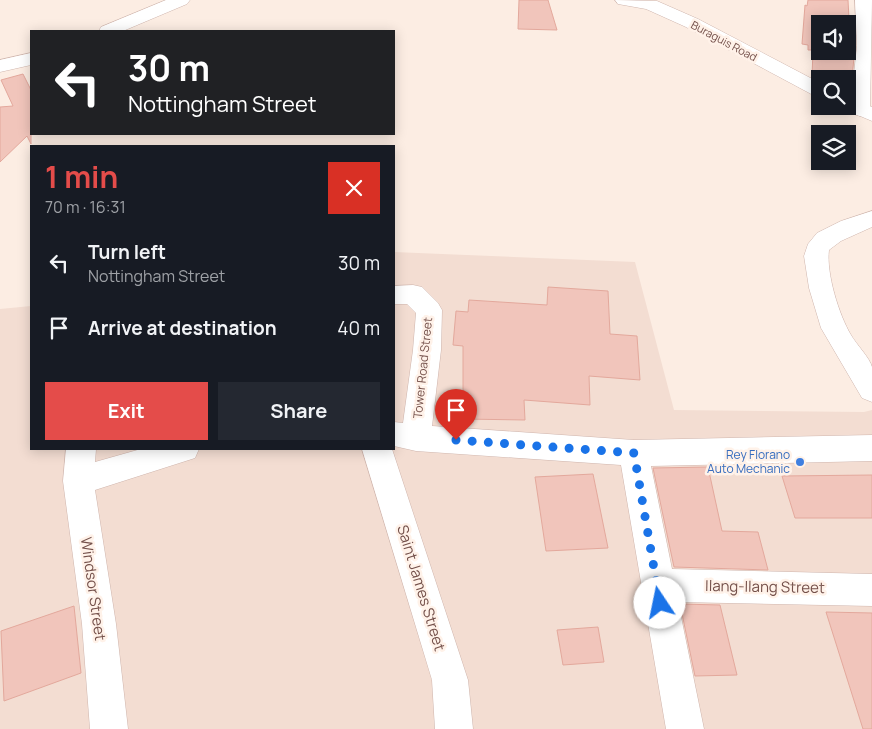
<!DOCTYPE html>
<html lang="en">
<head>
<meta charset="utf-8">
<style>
  :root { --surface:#171b24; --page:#242831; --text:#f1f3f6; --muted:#9ea1a6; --accent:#e44c4a }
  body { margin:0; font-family:Manrope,sans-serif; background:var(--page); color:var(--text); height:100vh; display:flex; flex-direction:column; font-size:19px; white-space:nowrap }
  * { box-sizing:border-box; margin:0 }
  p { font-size:16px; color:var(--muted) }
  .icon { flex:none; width:28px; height:28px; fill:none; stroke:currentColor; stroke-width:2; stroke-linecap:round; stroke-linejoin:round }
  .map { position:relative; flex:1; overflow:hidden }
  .details { position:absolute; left:30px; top:145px; width:365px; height:305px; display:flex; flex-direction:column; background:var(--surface); border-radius:0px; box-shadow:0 2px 12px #0003 }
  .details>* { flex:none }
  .banner { position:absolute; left:30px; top:30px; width:365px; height:105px; border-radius:0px; box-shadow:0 2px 12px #0003; background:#202124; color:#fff; overflow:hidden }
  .buttons { position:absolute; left:811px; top:15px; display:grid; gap:10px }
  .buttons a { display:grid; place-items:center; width:45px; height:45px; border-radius:0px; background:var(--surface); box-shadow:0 2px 12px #0003; font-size:25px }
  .pin { position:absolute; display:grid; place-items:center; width:42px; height:42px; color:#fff; margin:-51px -21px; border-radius:50% 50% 50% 0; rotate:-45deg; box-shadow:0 0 5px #0007 }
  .pin .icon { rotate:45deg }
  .me { position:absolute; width:55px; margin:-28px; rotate:349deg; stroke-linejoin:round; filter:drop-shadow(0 0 4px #0008) }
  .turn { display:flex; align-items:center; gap:18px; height:105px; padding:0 15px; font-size:22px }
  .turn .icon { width:65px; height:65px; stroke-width:2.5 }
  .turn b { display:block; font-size:35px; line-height:42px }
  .round { display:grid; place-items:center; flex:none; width:52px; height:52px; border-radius:0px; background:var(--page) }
  .head { display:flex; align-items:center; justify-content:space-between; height:85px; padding:0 15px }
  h1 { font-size:30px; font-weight:700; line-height:38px; color:var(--accent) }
  .button { display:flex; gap:10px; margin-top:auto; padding:10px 15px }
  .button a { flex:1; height:58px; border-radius:0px; background:var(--accent); color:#fff; font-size:20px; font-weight:700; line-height:58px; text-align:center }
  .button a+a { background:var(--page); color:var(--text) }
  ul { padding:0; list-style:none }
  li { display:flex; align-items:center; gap:15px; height:65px; padding:0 15px }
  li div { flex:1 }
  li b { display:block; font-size:19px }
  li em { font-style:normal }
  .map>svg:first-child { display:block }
  .residential { fill:#f3ddd2 }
  .building { fill:#f1c5bb; stroke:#e3a89c; fill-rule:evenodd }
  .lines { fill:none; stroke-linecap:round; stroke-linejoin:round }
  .minor-casing { stroke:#cfb5ad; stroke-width:1 }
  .tertiary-casing { stroke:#cfb5ad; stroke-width:1 }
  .minor { fill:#fff; fill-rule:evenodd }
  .tertiary { fill:#fff; fill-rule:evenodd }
  .route { stroke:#1a73e8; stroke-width:9; stroke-dasharray:0 16.2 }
  .shop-dot { fill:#3f7fe0; stroke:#fff2e9; stroke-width:2 }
  .labels { text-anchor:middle; stroke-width:5; stroke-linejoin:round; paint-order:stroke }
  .far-street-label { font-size:11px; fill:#74504a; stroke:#fff2e9 }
  .street-label { font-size:12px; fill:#74504a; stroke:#fff2e9 }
  .shop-label { font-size:12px; fill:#366cbe; stroke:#fff2e9; text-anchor:end }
  .near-street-label { font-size:15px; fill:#74504a; stroke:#fff2e9 }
</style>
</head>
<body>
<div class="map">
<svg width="872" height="729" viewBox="0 0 872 729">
  <rect width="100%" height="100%" fill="#fcede3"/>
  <path class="residential" d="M394,252l241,10 39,148 190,2 8,-2v319h-872v-420l31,-3v143h363z"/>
  <g class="building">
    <path d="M519,0h29l9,30 -39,-1z"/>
    <path d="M808,0h40l1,19 5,1 1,26 -3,33h-36l-4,-2 1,-27h-5v-5l-6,-1 3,-39 2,1zM820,24h28v27h-28z"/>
    <path d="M23,74l8,16v54l-4,-8 -27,26v-55l13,-1 -12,-26z"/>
    <path d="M548,287l60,4 2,43 27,2 3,44 -51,-4 1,29 -66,-5 1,20 -62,-1v-73l-10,-1 3,-34 12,1 1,-12 78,5z"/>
    <path d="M708,467l14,64 36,1 10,38 -94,-3 -21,-99z"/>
    <path d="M593,474l15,74 -62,3 -11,-74z"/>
    <path d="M872,475v43h-77l-13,-42z"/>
    <path d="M680,604l40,1 17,70 -42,1z"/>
    <path d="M74,606l7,67 -77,28 -3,-70z"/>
    <path d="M826,612l46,1v116h-9z"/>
    <path d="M598,627l6,35 -41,3 -6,-35z"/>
  </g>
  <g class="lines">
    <defs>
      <g id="minor">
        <path d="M855,0h17l-2,110 -3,4 -7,2 -7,-2 -3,-4 7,-64z"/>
        <path d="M872,211v16l-31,14 -12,9c-3,23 10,65 22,85 5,9 19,23 21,32 0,10 0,24 0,35l-10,-4 -41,-70 -12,-40 -5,-32 4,-12 9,-11 24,-12z"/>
        <path d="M413,285l9,2 16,16 4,7 -1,40 -9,76 202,14 238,-5v26l-221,5 21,103 200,5v32l-194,-4 26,127h-38l-45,-264 -205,-14 -22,-5v-24l9,1 10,-73 3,-37 -9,-9h-13v-18z"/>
        <path d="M66,449h30l-1,13 46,-13h58l-4,9 -100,32 21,134 12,105h-38l-8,-105 -19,-143z"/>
        <path d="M362,449h30l76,231 5,49h-38l-3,-49z"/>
      </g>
      <g id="tertiary">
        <path d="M166,0h24l-3,4 -64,27h-24l2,-4z"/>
        <path d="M615,0l42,1 41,18 122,64v14l-7,-2 -127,-68 -40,-18 -28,-5z"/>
        <path d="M31,53v12l-31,7v-12z"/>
        <path d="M848,98l24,9v14l-31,-13 -2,-2h9z"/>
      </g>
    </defs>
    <use href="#minor" class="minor-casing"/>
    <use href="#tertiary" class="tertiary-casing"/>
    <use href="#minor" class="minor"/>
    <use href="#tertiary" class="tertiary"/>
  </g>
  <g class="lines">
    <path class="route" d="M456,440l178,13 26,150"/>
  </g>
  <circle class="shop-dot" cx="800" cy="462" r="5"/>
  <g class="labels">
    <g class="far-street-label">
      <text transform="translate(724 41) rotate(28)" y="4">Buraguis Road</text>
    </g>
    <g class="street-label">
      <text transform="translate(423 368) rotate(-84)" y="4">Tower Road Street</text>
    </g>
    <g class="shop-label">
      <text x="790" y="459">Rey Florano<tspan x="790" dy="14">Auto Mechanic</tspan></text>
    </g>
    <g class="near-street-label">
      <text transform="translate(765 587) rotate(1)" y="5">Ilang-Ilang Street</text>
      <text transform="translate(421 588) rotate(73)" y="5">Saint James Street</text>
      <text transform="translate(93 589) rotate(82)" y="5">Windsor Street</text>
    </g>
  </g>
</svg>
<div class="buttons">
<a><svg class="icon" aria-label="sound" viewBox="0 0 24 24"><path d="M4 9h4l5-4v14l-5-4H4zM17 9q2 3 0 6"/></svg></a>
<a><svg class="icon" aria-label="search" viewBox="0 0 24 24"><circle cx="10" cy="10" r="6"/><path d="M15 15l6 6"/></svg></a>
<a><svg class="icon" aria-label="layers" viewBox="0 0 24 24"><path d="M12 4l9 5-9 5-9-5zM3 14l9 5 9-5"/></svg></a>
</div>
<div class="pin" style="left:456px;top:440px;background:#d93025"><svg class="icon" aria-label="arrive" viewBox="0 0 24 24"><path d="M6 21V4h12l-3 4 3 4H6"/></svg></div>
<svg class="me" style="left:660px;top:603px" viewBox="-20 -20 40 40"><circle r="19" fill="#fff"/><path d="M0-13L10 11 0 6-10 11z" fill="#1a73e8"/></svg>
<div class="banner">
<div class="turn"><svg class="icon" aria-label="left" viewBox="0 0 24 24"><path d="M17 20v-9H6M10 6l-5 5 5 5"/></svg><div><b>30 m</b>Nottingham Street</div></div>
</div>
<section class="details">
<div class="head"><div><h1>1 min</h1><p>70 m · 16:31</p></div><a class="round" style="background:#d93025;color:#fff"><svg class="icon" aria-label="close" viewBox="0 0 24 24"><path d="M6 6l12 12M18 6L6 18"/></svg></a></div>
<ul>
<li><svg class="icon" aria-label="left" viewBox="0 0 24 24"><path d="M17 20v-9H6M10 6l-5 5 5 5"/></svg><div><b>Turn left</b><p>Nottingham Street</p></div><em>30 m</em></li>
<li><svg class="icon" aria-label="arrive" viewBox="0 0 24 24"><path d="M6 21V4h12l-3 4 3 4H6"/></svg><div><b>Arrive at destination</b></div><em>40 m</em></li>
</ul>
<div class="button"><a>Exit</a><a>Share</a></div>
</section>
</div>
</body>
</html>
